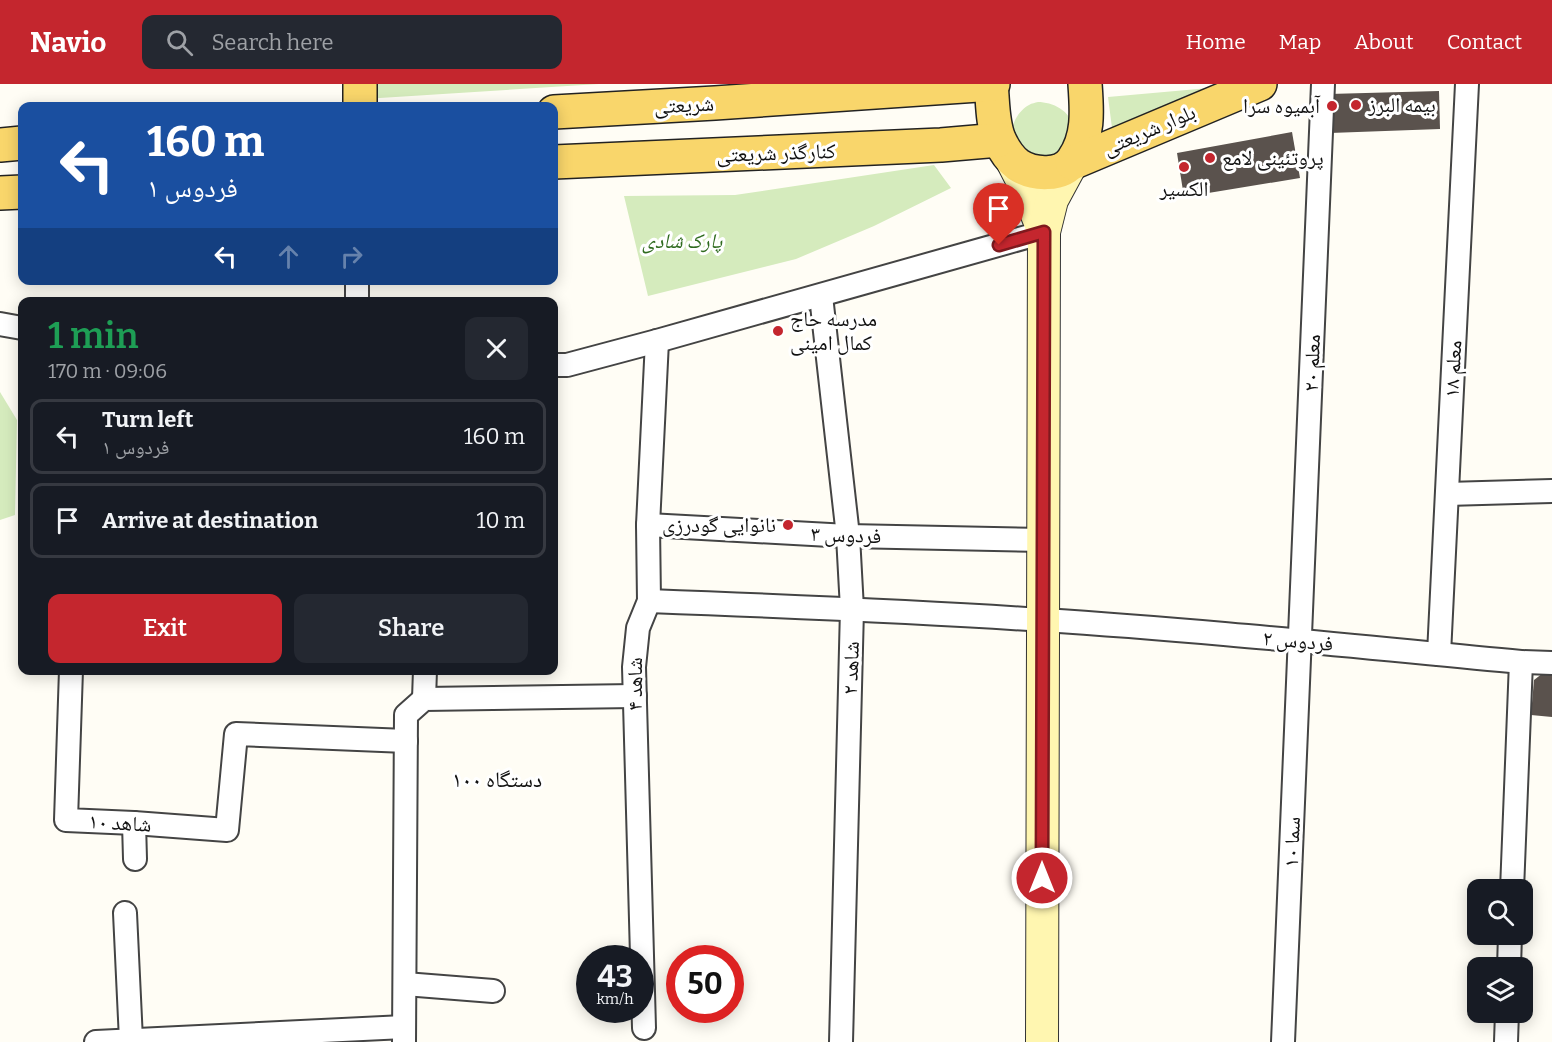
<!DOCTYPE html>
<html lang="en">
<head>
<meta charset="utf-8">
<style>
  :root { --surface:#171b24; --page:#242831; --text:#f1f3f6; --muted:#9ea1a6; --line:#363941; --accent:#c4262e }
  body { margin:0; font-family:Bitter,"Noto Naskh Arabic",serif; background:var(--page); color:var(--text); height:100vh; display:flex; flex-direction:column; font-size:22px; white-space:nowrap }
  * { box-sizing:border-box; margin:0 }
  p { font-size:20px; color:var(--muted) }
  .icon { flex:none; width:33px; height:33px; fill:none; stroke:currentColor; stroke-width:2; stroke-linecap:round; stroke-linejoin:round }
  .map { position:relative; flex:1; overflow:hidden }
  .drawer { position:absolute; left:18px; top:213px; width:540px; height:378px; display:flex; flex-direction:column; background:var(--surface); border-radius:12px; box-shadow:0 3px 15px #0003 }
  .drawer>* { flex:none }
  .banner { position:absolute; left:18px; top:18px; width:540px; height:183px; border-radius:12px; box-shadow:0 3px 15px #0003; background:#1a4fa0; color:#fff; overflow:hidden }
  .fabs { position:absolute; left:1467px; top:795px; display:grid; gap:12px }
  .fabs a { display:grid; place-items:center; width:66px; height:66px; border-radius:12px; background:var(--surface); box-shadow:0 3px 15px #0003; font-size:30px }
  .speed { position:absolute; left:576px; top:861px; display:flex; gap:12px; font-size:30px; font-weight:700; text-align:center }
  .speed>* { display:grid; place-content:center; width:78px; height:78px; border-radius:50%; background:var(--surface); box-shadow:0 3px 15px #0003; line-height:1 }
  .speed small { font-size:15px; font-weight:400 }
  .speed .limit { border:9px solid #d22; background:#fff; color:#111 }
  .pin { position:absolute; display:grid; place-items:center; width:51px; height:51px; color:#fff; margin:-62px -26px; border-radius:50% 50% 50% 0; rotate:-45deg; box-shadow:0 0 6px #0007 }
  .pin .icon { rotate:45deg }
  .me { position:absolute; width:66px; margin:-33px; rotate:0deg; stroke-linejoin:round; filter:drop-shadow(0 0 4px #0008) }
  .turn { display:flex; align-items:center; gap:21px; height:126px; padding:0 30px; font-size:27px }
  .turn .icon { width:78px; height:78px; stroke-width:2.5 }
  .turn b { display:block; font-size:42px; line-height:51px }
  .lanes { display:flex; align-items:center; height:57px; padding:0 30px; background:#0003; justify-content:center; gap:30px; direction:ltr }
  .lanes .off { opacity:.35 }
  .round { display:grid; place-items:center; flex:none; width:63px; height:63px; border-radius:12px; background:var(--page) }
  .head { display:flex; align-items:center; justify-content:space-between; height:102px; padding:0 30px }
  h1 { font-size:36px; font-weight:600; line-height:45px; color:#1e9e55 }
  .cta { display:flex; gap:12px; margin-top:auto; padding:12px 30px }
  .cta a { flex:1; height:69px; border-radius:12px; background:var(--accent); color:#fff; font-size:24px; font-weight:600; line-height:69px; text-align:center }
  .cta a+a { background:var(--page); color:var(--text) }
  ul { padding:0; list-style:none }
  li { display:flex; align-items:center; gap:18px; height:75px; margin:0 12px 9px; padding:0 18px; border:3px solid var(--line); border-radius:12px }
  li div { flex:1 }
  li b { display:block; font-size:22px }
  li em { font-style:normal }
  header { display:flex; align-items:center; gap:36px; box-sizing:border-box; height:84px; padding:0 30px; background:var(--accent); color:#fff }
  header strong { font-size:28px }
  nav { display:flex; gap:33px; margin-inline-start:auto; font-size:21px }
  .search { width:420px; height:54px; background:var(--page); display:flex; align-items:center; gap:15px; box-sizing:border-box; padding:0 21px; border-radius:12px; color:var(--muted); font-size:22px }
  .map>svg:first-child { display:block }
  .green { fill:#d5ebbd }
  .building { fill:#5a524d }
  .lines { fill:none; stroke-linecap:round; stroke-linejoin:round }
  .minor-casing { stroke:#444; stroke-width:26 }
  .secondary-casing { stroke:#333; stroke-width:34 }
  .primary-casing { stroke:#222; stroke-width:36 }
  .minor { stroke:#fff; stroke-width:22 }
  .secondary { stroke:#fff6b0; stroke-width:32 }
  .primary { stroke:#f9d66b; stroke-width:33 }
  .route-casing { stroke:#7f191e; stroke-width:15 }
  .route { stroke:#c4262e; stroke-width:10 }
  .poi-dot { fill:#c4262e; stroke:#fff; stroke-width:2 }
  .labels { text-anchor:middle; stroke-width:6; stroke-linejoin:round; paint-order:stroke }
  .street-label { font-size:21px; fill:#111; stroke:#fff }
  .poi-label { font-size:21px; fill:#111; stroke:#fff; text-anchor:start }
  .park-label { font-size:21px; font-style:italic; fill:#2f6b1f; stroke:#fff }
  .neighbourhood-label { font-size:22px; fill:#111; stroke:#fff }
</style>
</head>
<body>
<header>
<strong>Navio</strong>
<div class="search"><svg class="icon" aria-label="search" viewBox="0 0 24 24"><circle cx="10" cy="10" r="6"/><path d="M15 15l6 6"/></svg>Search here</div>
<nav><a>Home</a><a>Map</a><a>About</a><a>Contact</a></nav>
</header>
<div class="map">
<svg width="1552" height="958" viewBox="0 0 1552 958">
  <rect width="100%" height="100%" fill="#fffdf5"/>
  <g class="green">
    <path d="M363,0h236l-235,15z"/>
    <path d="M1209,4l-95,53h-7l5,-13 -4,-31z"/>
    <path d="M1038,18c14,0 35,9 34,27 -1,6 -9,20 -12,26l-29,4c-4,-5 -16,-16 -18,-22 -4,-11 6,-27 16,-32 3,-2 6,-2 9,-3z"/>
    <path d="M934,81l17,23 -77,38 -78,33 -148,37 -24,-100 111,-1z"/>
    <path d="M0,308l17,28 -2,95 -15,5z"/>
  </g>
  <g class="building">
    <path d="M1439,7l1,38 -110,4 -1,-39z"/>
    <path d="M1292,48l8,46 -116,19 -7,-44z"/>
    <path d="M1547,586h5v47l-21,-2 3,-35z"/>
  </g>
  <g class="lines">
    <defs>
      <g id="minor">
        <path d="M821,212l27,240 4,73 -11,433"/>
        <path d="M357,218v-22"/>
        <path d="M0,240l22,4"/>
        <path d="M554,281h13l90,-24 387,-109"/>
        <path d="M1447,410l105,-3"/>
        <path d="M648,441l200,11 195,4"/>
        <path d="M649,517c131,5 262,10 393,19 160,10 319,27 479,42l31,1"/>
        <path d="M1439,570l28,-570"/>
        <path d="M71,586l-5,150 68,3 93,7 9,-96 170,7"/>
        <path d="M424,615l1,-29"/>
        <path d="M134,739l1,36"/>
        <path d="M1512,806l9,-228"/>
        <path d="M125,829l6,127"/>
        <path d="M1509,884l1,-34"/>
        <path d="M405,900l88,7"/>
        <path d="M644,944l-10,-361 4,-39 11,-27 -1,-76 9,-184"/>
        <path d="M96,958l308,-15"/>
        <path d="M404,958l2,-327 18,-16 211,-3"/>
        <path d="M1283,958l40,-958"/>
        <path d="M1506,958l1,-30"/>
      </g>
      <g id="secondary">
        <path d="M1010,73l17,33 17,42 -2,810"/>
        <path d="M1044,148l8,-32 20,-37"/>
      </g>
      <g id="primary">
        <path d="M991,0c2,18 1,38 8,55 4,9 11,20 19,26 15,10 44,12 55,-5 16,-23 14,-49 12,-76"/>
        <path d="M360,22v-22"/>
        <path d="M554,28l161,-9 278,-19"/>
        <path d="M0,61l22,-2"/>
        <path d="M554,78l387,-17 58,-5"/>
        <path d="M1072,79l188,-79"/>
        <path d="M0,109l22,-1"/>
      </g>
    </defs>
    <use href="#minor" class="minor-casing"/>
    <use href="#secondary" class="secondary-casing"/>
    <use href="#primary" class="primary-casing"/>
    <use href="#minor" class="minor"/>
    <use href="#secondary" class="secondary"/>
    <use href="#primary" class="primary"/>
  </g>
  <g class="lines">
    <defs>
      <path id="route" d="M999,161l45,-13 -2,646"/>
    </defs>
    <use href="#route" class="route-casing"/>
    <use href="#route" class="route"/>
  </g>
  <g class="poi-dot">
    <circle cx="1356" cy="21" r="6"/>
    <circle cx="1332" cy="22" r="6"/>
    <circle cx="1210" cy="74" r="6"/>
    <circle cx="1184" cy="83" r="6"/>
    <circle cx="778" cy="247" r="6"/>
    <circle cx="788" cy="441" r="6"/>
  </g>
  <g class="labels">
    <g class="street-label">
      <text transform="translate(684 21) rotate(-3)" y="7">شریعتی</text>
      <text transform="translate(1149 46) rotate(-23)" y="7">بلوار شریعتی</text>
      <text transform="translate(776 69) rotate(-2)" y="7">کنارگذر شریعتی</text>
      <text transform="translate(1312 279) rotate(-88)" y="7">معلم ۲۰</text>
      <text transform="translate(1453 285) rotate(-87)" y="7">معلم ۱۸</text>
      <text transform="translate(846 451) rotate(2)" y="7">فردوس ۳</text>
      <text transform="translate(1298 557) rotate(5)" y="7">فردوس ۲</text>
      <text transform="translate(851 584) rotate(-88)" y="7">شاهد ۲</text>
      <text transform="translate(635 600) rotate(-90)" y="7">شاهد ۴</text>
      <text transform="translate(120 739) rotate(3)" y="7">شاهد ۱۰</text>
      <text transform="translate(1292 758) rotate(-88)" y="7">سما ۱۰</text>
    </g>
    <g class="poi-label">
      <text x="1368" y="28">بیمه البرز</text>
      <text x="1320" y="29" text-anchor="end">آبمیوه سرا</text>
      <text x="1222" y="81">پروتئینی لامع</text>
      <text x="1184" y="112" text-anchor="middle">الکسیر</text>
      <text x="790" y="242">مدرسه حاج<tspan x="790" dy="24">کمال امینی</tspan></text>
      <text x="776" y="448" text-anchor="end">نانوایی گودرزی</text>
    </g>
    <g class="park-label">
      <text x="682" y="164">پارک شادی</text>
    </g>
    <g class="neighbourhood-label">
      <text x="497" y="703">۱۰۰ دستگاه</text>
    </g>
  </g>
</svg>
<div class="fabs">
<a><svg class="icon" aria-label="search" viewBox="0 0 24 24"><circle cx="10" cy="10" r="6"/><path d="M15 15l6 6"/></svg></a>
<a><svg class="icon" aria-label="layers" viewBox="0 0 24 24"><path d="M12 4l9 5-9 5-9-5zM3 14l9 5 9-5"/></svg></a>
</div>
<div class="speed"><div>43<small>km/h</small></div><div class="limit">50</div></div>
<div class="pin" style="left:999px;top:161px;background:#d93025"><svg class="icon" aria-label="arrive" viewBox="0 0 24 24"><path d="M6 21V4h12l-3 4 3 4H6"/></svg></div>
<svg class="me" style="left:1042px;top:794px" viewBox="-20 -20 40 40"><circle r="17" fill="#c4262e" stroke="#fff" stroke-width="3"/><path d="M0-11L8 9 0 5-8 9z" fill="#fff"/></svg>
<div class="banner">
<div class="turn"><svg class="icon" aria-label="left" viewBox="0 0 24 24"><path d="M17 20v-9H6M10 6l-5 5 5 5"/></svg><div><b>160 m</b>فردوس ۱</div></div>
<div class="lanes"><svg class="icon" aria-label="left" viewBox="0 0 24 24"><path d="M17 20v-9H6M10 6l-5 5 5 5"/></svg><svg class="icon off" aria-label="ahead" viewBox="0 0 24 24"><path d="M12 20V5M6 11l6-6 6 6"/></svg><svg class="icon off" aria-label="right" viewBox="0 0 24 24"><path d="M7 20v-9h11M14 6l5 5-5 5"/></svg></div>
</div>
<section class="drawer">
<div class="head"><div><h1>1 min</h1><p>170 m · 09:06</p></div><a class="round"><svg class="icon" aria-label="close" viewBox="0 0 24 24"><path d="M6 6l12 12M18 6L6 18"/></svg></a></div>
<ul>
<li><svg class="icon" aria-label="left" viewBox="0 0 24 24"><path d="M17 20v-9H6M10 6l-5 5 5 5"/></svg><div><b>Turn left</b><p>فردوس ۱</p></div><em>160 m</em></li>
<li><svg class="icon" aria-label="arrive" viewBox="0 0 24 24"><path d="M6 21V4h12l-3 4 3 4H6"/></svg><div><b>Arrive at destination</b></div><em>10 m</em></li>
</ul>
<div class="cta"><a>Exit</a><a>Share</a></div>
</section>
</div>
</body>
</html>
